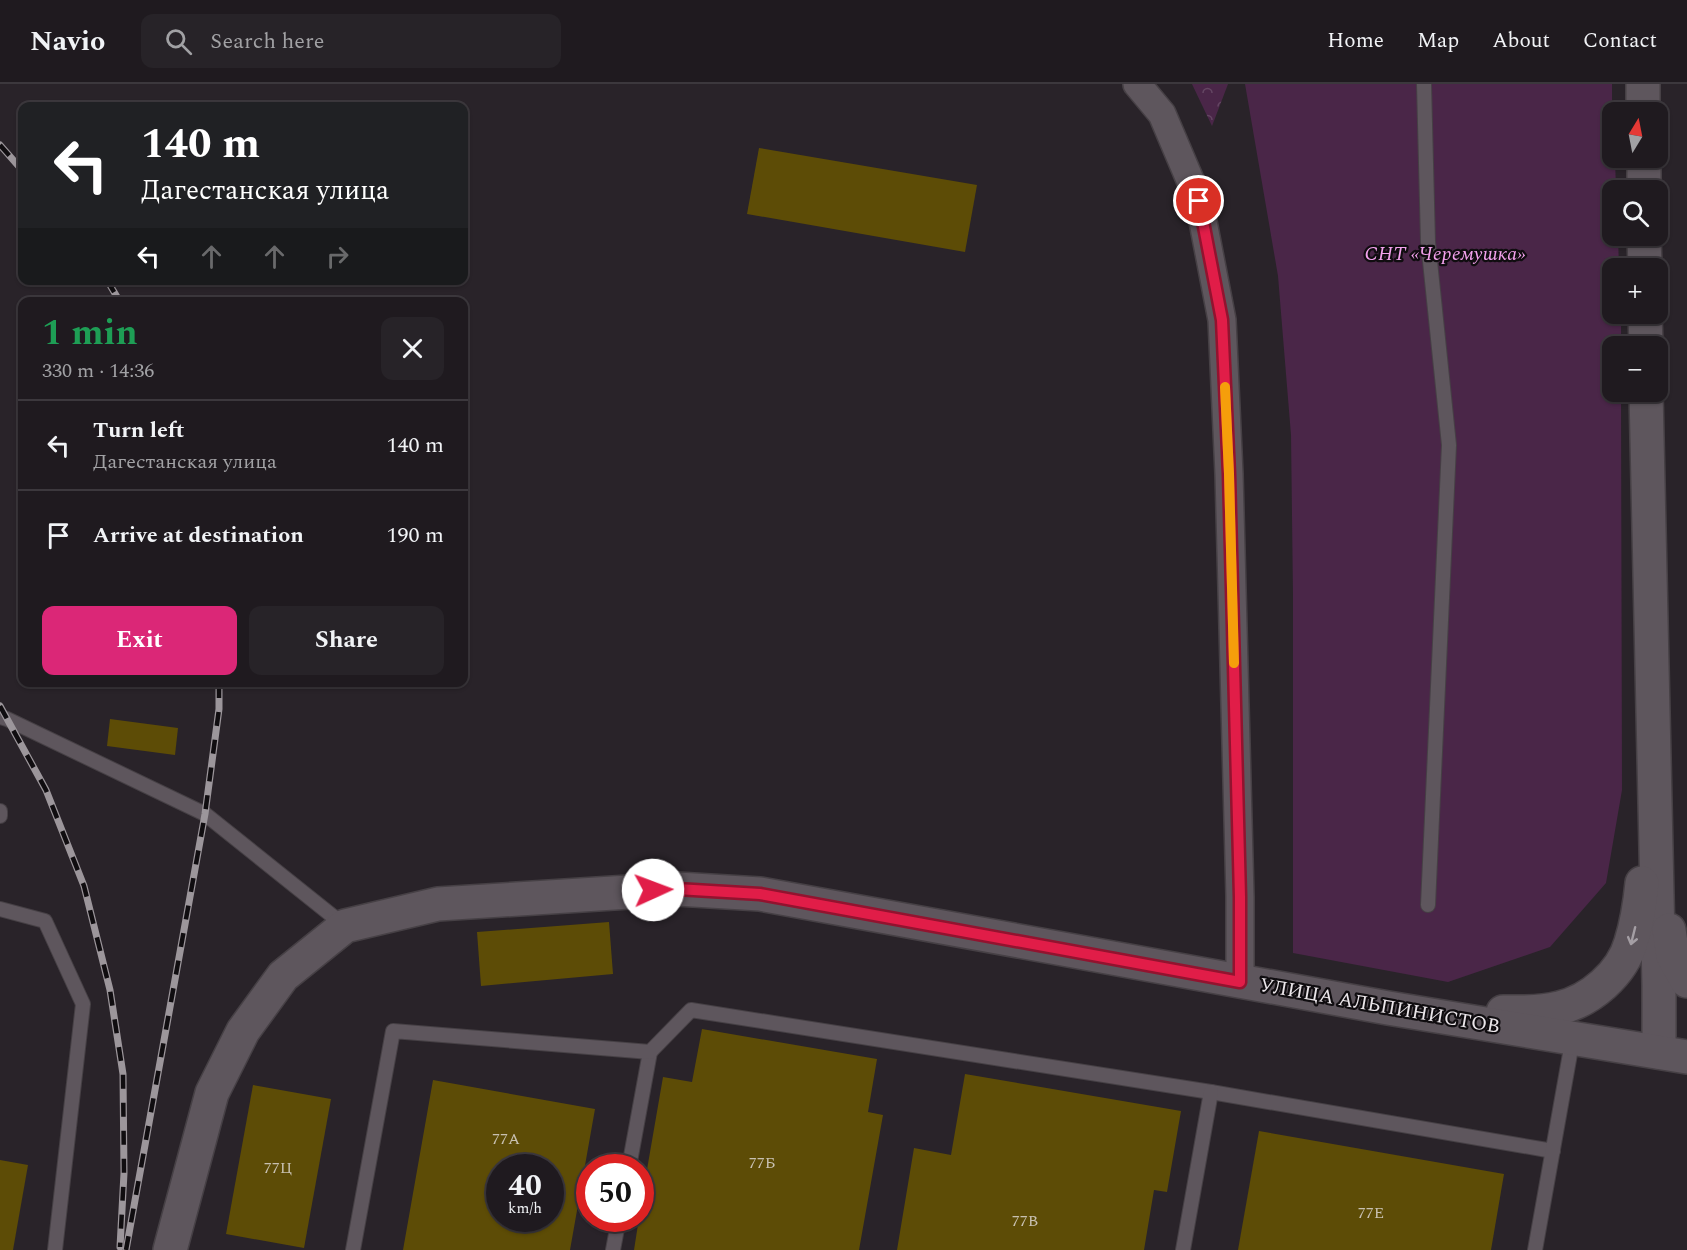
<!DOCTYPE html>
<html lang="en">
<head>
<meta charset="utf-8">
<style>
  :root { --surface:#1f1a1f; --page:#272328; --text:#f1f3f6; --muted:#a1a1a4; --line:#3c383d; --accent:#db2777 }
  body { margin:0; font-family:Spectral,serif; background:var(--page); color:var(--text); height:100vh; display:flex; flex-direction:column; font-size:22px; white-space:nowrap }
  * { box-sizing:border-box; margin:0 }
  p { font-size:20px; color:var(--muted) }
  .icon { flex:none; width:33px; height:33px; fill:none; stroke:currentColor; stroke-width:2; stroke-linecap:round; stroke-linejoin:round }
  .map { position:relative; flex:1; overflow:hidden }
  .sheet { position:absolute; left:18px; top:213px; width:450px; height:390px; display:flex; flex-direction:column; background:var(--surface); border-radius:12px; box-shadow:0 2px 4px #0004,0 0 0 2px var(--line) }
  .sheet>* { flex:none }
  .banner { position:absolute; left:18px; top:18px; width:450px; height:183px; border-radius:12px; box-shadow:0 2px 4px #0004,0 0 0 2px var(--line); background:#202124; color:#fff; overflow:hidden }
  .needle { width:39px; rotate:10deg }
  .controls { position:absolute; left:1602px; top:18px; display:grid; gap:12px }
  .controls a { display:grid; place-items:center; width:66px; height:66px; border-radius:12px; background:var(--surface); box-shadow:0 2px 4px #0004,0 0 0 2px var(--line); font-size:30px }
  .speed { position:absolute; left:486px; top:1070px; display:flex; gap:12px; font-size:30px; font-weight:700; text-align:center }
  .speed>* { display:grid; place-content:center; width:78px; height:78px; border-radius:50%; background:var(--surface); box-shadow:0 2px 4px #0004,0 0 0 2px var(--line); line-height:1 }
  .speed small { font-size:15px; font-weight:400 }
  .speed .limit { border:9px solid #d22; background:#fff; color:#111 }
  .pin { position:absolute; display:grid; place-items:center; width:51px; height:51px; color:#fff; margin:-26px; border:3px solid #fff; border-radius:50%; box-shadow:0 2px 6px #0007 }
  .me { position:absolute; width:66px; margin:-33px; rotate:88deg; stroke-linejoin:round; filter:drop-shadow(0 0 4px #0008) }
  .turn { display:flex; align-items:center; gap:21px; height:126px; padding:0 24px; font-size:27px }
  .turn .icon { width:78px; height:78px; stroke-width:2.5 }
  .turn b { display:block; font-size:42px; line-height:51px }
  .lanes { display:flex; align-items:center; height:57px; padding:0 24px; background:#0003; justify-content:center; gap:30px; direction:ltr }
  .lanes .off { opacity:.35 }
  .round { display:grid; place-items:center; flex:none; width:63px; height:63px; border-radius:12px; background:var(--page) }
  .summary { display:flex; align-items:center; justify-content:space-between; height:102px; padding:0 24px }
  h1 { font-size:36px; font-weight:700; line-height:45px; color:#1e9e55 }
  .cta { display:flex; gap:12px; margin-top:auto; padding:12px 24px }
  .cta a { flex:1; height:69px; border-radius:12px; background:var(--accent); color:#fff; font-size:24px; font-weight:700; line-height:69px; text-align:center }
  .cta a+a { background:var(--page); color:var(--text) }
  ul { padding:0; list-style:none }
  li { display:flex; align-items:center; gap:18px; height:90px; padding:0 24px; border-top:2px solid var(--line) }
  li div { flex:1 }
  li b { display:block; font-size:22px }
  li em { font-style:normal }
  header { display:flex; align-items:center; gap:36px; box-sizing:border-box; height:84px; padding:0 30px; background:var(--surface); border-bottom:2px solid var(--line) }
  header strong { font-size:28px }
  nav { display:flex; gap:33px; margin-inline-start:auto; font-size:21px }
  .search { width:420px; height:54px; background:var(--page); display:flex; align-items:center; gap:15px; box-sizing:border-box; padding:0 21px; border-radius:12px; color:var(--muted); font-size:22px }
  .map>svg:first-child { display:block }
  .forest { fill:url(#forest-crowns) }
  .green { fill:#4a2648 }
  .building { fill:#5d4c06; fill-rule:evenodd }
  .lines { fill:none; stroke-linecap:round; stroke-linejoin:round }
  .lane-casing { stroke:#464045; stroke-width:16 }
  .street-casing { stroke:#464045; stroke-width:30 }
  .secondary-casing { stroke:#464045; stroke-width:36 }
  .lane { stroke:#5e565d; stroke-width:14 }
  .street { stroke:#5e565d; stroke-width:27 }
  .secondary { stroke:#5e565d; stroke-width:33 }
  .rail-casing { stroke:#9c969b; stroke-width:7 }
  .rail { stroke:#100d10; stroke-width:4.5; stroke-dasharray:14; stroke-linecap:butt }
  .oneway { stroke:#a49ea4 }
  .route-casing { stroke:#92132f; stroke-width:15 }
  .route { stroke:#e11d48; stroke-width:10 }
  .slow { stroke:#f59e0b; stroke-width:10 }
  .labels { text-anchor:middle; stroke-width:4.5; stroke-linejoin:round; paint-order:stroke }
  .number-label { font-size:16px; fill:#c8c0b1 }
  .park-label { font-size:20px; font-style:italic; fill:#f3a2ed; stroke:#100d10 }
  .street-label { font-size:20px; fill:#ebe6ea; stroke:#100d10 }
</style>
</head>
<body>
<header>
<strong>Navio</strong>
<div class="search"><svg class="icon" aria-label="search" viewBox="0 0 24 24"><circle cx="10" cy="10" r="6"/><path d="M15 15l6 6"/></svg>Search here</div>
<nav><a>Home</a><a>Map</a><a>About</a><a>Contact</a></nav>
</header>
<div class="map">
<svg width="1687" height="1166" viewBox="0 0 1687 1166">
  <defs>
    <pattern id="forest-crowns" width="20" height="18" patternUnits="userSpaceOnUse" patternTransform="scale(1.5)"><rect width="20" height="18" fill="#4a2648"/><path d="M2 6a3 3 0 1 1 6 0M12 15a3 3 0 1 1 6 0" fill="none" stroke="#644663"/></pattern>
  </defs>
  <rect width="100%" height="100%" fill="#292329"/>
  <path class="forest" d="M1192,0h36l-16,42z"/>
  <path class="green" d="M1245,0h367v74h3l1,32h-4v46h6l1,32h-7v46h9v32h-9v46h9l1,398 -16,93 -56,64 -102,35 -155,-29v-358l-2,-160 -13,-159z"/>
  <g class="building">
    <path d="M759,64l218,37 -12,67 -218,-38z"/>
    <path d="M110,635l68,9 -3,27 -68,-9z"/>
    <path d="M609,838l4,52 -132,12 -4,-54z"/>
    <path d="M702,945l175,30 -9,53 15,3 -24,135h-225l5,-32h1v-8l23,-133 29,5z"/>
    <path d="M965,990l216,37 -14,81 -13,-2 -10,60h-247l17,-102 37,7z"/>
    <path d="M433,996l162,29 -25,141h-167zM500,1083h50v51h-50z"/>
    <path d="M253,1001l78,14 -27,149 -78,-14z"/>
    <path d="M1259,1047l245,43 -13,76h-253z"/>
    <path d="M0,1076l28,5 -15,85h-13z"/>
  </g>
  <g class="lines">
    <defs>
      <g id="lane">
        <path d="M1424,0l4,158 21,203 -21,460"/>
        <path d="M0,633l7,2 198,95 140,112"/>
        <path d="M0,727v5"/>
        <path d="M0,825l45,12 38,83 -28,246"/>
        <path d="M629,1083l21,-115"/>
        <path d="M353,1166l40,-219 257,21 41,-42 520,82 342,59"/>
        <path d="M613,1166l6,-32"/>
        <path d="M1183,1166l28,-158"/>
        <path d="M1535,1166l38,-213"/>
      </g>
      <path id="street" d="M1137,0l25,30 37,87 23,119 7,154 11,423v85"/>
      <g id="secondary">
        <path d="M1643,0v28"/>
        <path d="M1644,74v32"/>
        <path d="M1644,152l1,32"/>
        <path d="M1645,230l1,32"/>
        <path d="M1646,308l13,594v66"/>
        <path d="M1669,846l4,26 14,25"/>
        <path d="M1503,928c19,0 38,1 56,-4 31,-7 63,-34 72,-66 6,-19 9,-39 11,-59"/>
        <path d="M170,1166l42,-157 31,-62 40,-55 62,-50 93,-22 239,-15 83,5 628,114 299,49"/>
      </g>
    </defs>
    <use href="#lane" class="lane-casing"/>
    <use href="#street" class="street-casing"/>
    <use href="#secondary" class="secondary-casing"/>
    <use href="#lane" class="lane"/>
    <use href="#street" class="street"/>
    <use href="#secondary" class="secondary"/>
    <defs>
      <g id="rail">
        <path d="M0,61l22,25"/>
        <path d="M107,196l13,22"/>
        <path d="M0,622l46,84 38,96 26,104 13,84 1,99 -4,74"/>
        <path d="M126,1166l79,-436 14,-105v-27"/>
      </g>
    </defs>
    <use href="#rail" class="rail-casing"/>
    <use href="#rail" class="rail"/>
  </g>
  <defs><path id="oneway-shaft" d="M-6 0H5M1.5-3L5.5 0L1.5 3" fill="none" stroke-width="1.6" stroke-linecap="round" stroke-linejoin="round" transform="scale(1.5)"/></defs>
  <use class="oneway" href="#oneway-shaft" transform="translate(1633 852) rotate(104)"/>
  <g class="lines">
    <defs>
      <path id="route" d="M653,806l24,-1 83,5 480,88v-85l-11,-423 -7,-154 -23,-119"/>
    </defs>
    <use href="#route" class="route-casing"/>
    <use href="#route" class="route"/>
    <path class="slow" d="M1225,303l4,87 5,189"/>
  </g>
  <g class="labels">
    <g class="number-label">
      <text x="506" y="1060">77А</text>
      <text x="762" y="1084">77Б</text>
      <text x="278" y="1089">77Ц</text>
      <text x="1371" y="1134">77Е</text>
      <text x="1025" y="1142">77В</text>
    </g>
    <g class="park-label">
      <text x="1445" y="176">СНТ «Черемушка»</text>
    </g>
    <g class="street-label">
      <text transform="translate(1380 921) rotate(10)" y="7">УЛИЦА АЛЬПИНИСТОВ</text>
    </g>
  </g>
</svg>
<div class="controls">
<a><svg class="needle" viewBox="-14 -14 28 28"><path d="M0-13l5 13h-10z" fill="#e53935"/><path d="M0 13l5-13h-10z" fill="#a1a1a4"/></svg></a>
<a><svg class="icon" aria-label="search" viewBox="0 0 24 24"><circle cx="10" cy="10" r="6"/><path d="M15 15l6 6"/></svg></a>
<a>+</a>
<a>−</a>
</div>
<div class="speed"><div>40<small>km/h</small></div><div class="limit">50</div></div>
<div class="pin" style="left:1199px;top:117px;background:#d93025"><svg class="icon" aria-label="arrive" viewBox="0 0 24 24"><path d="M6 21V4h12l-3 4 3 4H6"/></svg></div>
<svg class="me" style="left:653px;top:806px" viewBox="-20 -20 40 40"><circle r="19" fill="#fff"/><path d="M0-13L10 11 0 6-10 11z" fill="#e11d48"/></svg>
<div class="banner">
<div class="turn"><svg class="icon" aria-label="left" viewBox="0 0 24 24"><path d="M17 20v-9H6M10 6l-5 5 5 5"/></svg><div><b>140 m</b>Дагестанская улица</div></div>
<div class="lanes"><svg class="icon" aria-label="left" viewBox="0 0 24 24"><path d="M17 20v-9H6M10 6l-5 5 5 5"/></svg><svg class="icon off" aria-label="ahead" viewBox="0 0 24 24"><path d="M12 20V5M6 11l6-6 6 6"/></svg><svg class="icon off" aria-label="ahead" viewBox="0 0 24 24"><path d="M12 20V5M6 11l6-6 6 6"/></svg><svg class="icon off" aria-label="right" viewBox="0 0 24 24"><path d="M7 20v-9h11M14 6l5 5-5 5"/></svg></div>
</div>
<section class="sheet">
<div class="summary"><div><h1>1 min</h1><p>330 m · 14:36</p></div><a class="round"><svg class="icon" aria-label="close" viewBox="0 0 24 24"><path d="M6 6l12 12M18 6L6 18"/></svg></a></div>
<ul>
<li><svg class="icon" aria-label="left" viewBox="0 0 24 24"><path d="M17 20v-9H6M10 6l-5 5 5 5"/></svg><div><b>Turn left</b><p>Дагестанская улица</p></div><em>140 m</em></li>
<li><svg class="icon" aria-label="arrive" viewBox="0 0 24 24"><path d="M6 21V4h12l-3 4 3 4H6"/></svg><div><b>Arrive at destination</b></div><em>190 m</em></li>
</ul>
<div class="cta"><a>Exit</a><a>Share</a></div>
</section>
</div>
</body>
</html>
